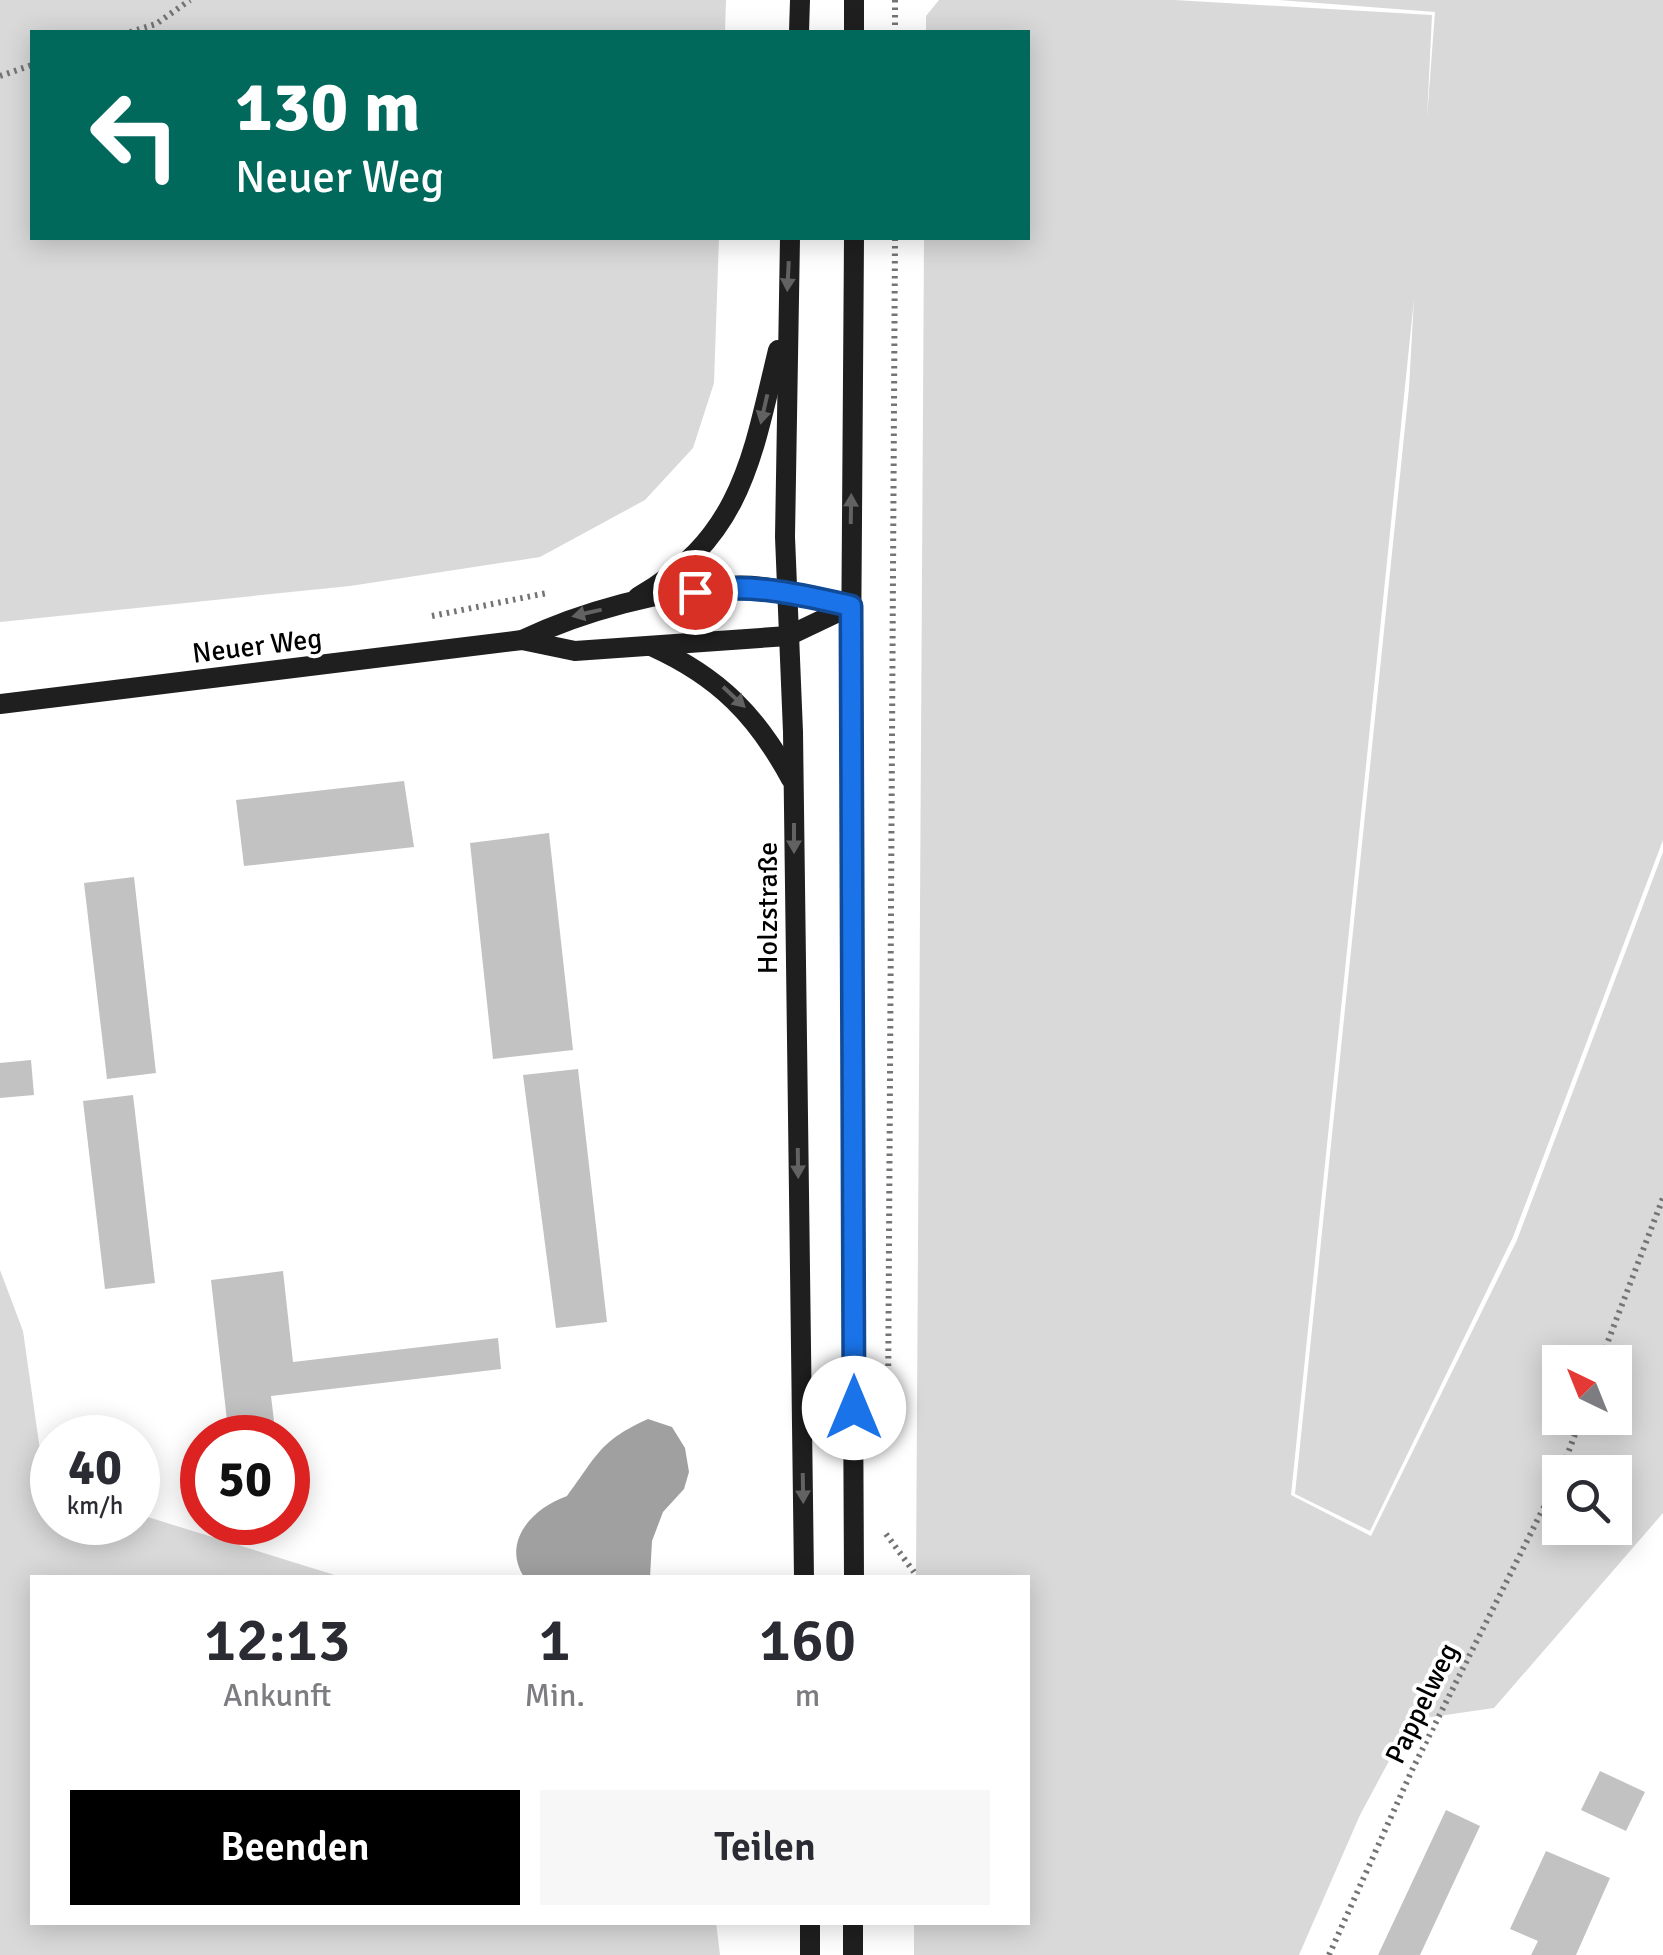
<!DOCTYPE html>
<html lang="de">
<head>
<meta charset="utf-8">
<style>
  :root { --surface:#fff; --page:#f7f7f7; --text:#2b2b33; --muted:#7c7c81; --accent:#000 }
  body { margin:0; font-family:Signika,sans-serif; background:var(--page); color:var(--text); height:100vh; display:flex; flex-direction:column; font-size:38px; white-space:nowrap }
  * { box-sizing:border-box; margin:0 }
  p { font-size:32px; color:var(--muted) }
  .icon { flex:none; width:55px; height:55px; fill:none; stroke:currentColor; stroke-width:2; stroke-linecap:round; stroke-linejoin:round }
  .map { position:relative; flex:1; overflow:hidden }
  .side { position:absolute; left:30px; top:1575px; width:1000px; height:350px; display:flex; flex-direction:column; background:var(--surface); border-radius:0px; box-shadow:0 5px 25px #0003 }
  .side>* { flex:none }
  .banner { position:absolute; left:30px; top:30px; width:1000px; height:210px; border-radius:0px; box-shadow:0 5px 25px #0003; background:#00695c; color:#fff; overflow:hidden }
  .needle { width:65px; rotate:317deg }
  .tools { position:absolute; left:1542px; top:1345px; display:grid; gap:20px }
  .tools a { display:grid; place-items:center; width:90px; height:90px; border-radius:0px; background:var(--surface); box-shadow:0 5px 25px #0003; font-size:50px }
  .speed { position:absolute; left:30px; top:1415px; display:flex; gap:20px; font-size:50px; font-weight:700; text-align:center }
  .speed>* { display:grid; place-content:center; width:130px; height:130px; border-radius:50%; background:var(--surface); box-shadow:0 5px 25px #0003; line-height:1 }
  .speed small { font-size:25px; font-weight:400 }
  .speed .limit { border:15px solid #d22; background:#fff; color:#111 }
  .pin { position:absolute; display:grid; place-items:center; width:85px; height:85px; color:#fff; margin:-42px; border:5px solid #fff; border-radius:50%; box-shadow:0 2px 10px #0007 }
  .me { position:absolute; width:110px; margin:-55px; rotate:0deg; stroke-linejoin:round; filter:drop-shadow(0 0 8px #0008) }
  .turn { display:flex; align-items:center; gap:35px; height:210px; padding:0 40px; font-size:45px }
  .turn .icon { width:130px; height:130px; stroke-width:2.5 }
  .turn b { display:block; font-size:70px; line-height:85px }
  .eta { display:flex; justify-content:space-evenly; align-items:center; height:170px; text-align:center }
  .eta b { font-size:60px; font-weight:600; line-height:70px }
  .button { display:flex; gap:20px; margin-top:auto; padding:20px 40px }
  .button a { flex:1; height:115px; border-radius:0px; background:var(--accent); color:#fff; font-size:40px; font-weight:600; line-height:115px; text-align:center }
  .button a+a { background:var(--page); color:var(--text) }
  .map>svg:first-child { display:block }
  .green { fill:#d9d9d9; fill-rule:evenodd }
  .water { fill:#a0a0a0 }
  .building { fill:#c2c2c2 }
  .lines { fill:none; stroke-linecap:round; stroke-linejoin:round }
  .path { stroke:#747474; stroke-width:6; stroke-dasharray:2.5 5; stroke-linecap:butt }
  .secondary { stroke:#1f1f1f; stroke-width:20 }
  .oneway { fill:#626262 }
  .route-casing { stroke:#114b97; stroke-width:25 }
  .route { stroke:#1a73e8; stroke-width:18 }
  .labels { text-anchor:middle; stroke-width:8; stroke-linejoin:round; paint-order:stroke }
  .street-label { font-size:28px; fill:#000; stroke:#fff }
</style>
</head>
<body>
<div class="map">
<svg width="1663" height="1955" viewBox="0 0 1663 1955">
  <rect width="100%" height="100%" fill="#fff"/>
  <g class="green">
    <path d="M0,0h726l-1,32h-693v206h687l-5,145 -21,65 -48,52 -105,57 -190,29 -350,36z"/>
    <path d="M939,0h236l257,15 -5,103 8,-106 -156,-12h384v840l-150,397 -143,294 -75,-37 114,-1106 5,-89 -123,1196 80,41 146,-296 146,-388v661l-169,195 -83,12 -51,95 -61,140h-385v-32l114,-1v-344l-112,-1 8,-1339h104v-206h-102v-16zM1615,1362v56h-55v-56zM1615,1472v56h-55v-56z"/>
    <path d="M0,1270l23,61 22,154 7,3v34h86v-8l203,63 -309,1v344h684l4,33h-720z"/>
  </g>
  <path class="water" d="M648,1419l24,8 13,21 4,24 -5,17 -21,23 -11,29 -2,36h-126c-23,-36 9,-69 43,-81 30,-40 32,-55 81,-77z"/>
  <g class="building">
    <path d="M404,781l10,66 -170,19 -8,-66z"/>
    <path d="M549,833l24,217 -80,9 -23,-216z"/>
    <path d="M134,877l22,196 -49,6 -23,-196z"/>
    <path d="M31,1060l3,35 -34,3v-35z"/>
    <path d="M578,1069l29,253 -51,6 -33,-253z"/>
    <path d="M133,1095l22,188 -50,6 -22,-188z"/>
    <path d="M283,1271l10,91 205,-24 3,31 -230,27 5,42h-47l-18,-158z"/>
    <path d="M1600,1771l45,21 -19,39 -45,-21z"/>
    <path d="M1446,1810l34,16 -60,129h-42z"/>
    <path d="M1546,1851l64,27 -34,77h-45l7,-14 -28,-12z"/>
  </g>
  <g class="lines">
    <g class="path">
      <path d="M895,0v32"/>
      <path d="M130,32l26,-8 34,-24"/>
      <path d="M0,76l32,-11"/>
      <path d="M432,616l115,-23"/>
      <path d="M1600,1362l63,-164"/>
      <path d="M888,1411l7,-1173"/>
      <path d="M1561,1472l20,-54"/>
      <path d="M886,1534l28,38"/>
      <path d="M1329,1955l84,-187 147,-293"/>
    </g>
    <g class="secondary">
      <path d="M854,0v32"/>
      <path d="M799,32l1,-32"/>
      <path d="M790,238l-5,299 8,195 11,846"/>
      <path d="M638,597c104,-60 114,-139 140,-247"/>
      <path d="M522,640l53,11 213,-15 63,-30"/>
      <path d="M653,647c66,30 104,69 138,132"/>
      <path d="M0,704l522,-64c61,-29 140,-50 207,-54 40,-3 84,11 122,20"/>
      <path d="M854,1578l-4,-778 4,-562"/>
      <path d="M810,1922v33"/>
      <path d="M853,1955v-33"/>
    </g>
  </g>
  <defs><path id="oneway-solid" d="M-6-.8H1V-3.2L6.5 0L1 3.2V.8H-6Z" transform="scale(2.5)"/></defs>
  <g class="oneway">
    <use href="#oneway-solid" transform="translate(788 276) rotate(93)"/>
    <use href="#oneway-solid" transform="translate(764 409) rotate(103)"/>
    <use href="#oneway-solid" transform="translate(851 509) rotate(-89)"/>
    <use href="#oneway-solid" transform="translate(587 613) rotate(167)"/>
    <use href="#oneway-solid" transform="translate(734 697) rotate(43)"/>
    <use href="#oneway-solid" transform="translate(794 838) rotate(90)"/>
    <use href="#oneway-solid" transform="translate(798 1163) rotate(89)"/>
    <use href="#oneway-solid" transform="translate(803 1488) rotate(89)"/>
  </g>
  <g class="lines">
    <defs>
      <path id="route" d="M695,592c54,-10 103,2 156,14l3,802"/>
    </defs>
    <use href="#route" class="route-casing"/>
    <use href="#route" class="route"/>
  </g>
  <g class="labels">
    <g class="street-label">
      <text transform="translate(257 645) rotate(-7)" y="10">Neuer Weg</text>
      <text transform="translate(767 908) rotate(-90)" y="10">Holzstraße</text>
      <text transform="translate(1421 1703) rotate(-64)" y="10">Pappelweg</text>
    </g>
  </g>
</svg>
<div class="tools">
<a><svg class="needle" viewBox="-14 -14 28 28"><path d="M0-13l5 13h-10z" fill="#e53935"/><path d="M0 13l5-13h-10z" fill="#7c7c81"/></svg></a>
<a><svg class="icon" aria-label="search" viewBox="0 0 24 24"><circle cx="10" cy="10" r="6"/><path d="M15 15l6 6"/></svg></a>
</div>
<div class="speed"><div>40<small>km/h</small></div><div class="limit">50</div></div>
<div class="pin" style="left:695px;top:592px;background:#d93025"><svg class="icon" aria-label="arrive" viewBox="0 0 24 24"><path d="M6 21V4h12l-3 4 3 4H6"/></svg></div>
<svg class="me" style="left:854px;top:1408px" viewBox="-20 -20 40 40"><circle r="19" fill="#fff"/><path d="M0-13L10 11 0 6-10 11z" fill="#1a73e8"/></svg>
<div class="banner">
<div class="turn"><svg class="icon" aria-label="left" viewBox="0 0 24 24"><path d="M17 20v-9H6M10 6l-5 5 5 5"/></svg><div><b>130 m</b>Neuer Weg</div></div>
</div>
<section class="side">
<div class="eta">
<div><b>12:13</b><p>Ankunft</p></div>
<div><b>1</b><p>Min.</p></div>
<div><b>160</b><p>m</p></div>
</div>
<div class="button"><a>Beenden</a><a>Teilen</a></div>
</section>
</div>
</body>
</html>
